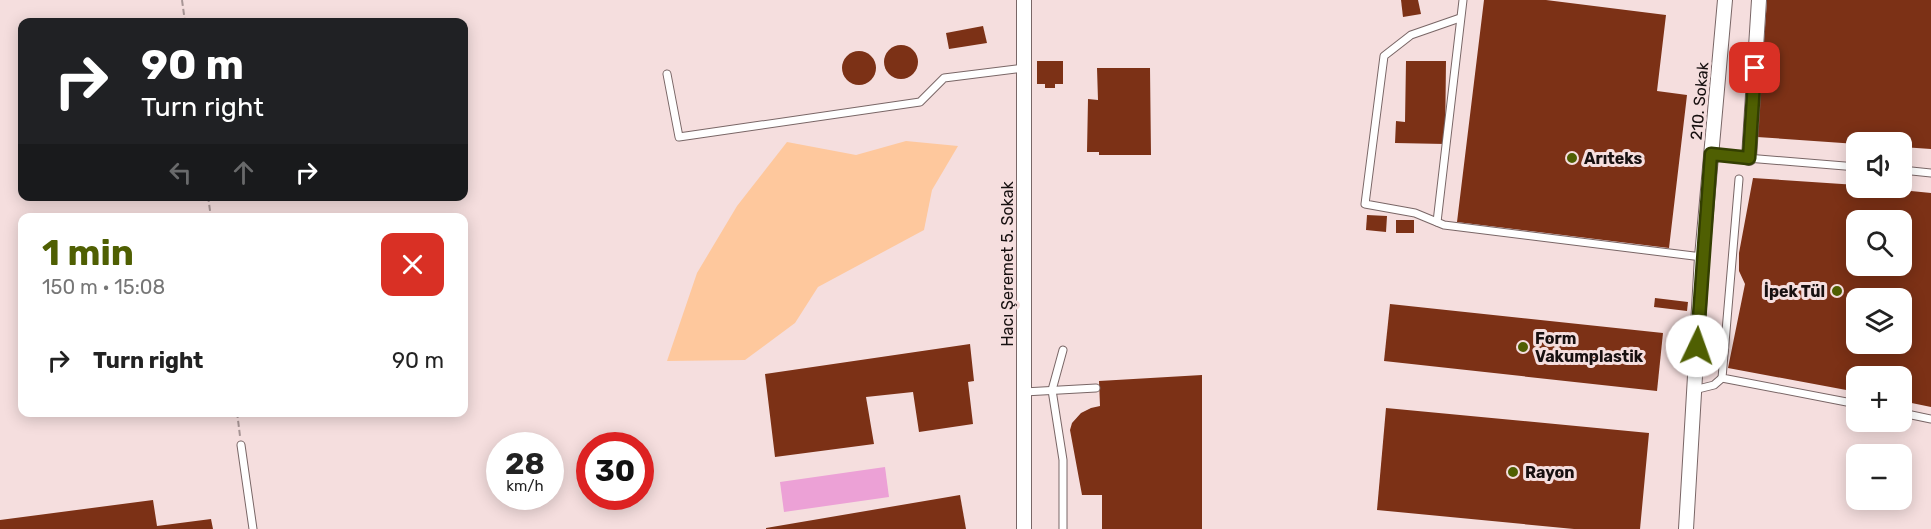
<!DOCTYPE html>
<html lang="en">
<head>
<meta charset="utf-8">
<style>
  :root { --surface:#fff; --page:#f6f6f6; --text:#222; --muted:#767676; --accent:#4f5f02 }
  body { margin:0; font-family:Rubik,sans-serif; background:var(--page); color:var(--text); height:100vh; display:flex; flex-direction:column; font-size:22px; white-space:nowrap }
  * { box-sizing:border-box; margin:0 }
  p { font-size:20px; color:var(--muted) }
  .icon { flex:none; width:33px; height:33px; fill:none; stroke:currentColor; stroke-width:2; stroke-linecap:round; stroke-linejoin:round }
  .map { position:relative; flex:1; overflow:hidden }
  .drawer { position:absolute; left:18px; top:213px; width:450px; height:204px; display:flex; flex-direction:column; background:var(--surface); border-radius:12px; box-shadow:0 3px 15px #0003 }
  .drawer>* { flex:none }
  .hud { position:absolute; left:18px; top:18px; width:450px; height:183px; border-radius:12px; box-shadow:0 3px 15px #0003; background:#202124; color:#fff; overflow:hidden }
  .controls { position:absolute; left:1846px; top:132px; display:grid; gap:12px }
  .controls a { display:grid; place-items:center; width:66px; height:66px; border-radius:12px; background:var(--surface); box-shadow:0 3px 15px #0003; font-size:30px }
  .speed { position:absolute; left:486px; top:432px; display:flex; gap:12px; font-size:30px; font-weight:700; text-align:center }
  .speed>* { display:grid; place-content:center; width:78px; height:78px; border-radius:50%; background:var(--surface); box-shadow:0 3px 15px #0003; line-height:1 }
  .speed small { font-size:15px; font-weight:400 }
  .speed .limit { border:9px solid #d22; background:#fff; color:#111 }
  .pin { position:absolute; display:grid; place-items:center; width:51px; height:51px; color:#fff; margin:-26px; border-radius:12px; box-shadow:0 3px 9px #0006 }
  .me { position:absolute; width:66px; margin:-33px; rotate:3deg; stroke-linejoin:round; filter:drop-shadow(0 0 4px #0008) }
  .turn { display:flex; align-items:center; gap:21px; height:126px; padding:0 24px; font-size:27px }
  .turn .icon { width:78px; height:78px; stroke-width:2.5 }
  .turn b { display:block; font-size:42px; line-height:51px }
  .lanes { display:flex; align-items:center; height:57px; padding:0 24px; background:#0003; justify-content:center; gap:30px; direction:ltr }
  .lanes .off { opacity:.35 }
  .round { display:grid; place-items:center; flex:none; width:63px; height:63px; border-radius:12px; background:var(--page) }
  .overview { display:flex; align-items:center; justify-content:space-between; height:102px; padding:0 24px }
  h1 { font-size:36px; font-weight:700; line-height:45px; color:var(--accent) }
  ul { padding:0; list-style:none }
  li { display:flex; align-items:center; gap:18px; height:90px; padding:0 24px }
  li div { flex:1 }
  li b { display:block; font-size:22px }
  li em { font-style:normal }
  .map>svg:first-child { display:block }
  .green { fill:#fec89d }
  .water { fill:#eca1d6 }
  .building { fill:#7c3116; fill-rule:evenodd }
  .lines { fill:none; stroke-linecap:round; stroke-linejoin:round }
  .lane-casing { stroke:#796666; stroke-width:9 }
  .street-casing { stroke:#796666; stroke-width:16 }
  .path { stroke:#a79595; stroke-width:2; stroke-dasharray:6 3; stroke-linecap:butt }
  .lane { stroke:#fff; stroke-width:7 }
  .street { stroke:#fff; stroke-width:14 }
  .route-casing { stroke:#333e01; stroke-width:15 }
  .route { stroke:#4f5f02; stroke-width:10 }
  .poi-dot { fill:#4f5f02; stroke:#f5dede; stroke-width:2 }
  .labels { text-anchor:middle; stroke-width:6; stroke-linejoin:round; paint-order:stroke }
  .street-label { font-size:16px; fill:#171010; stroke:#f5dede }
  .poi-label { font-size:16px; font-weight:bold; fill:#171010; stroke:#f5dede; text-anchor:start }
</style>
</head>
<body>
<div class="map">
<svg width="1931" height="529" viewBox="0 0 1931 529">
  <rect width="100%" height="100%" fill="#f5dede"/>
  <path class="green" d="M906,141l52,5 -26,44 -8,40 -106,57 -23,36 -50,37 -78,1 30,-88 40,-67 50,-64 69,13z"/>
  <path class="water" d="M885,467l4,30 -105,15 -4,-30z"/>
  <g class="building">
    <path d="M1401,0h17l3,14 -18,3z"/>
    <path d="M1484,0h62l120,15 -9,76 30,4 -18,153 -212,-26z"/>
    <path d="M1767,0h164v149l-29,-2v-5l-45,2 -100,-7z"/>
    <path d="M983,26l4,17 -38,6 -3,-16z"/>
    <circle cx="901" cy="62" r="17"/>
    <circle cx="859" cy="68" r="17"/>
    <path d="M1037,61h26v23h-8v4h-10v-4h-8z"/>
    <path d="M1406,61h40l-1,83 -50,-1 1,-22 9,1z"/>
    <path d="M1097,68h53l1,87h-52v-3h-12l1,-53 10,1z"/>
    <path d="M1753,178l104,7v3h24l50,5v214l-29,-6v-25h-45v16l-129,-24 17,-84 -6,-13v-18zM1857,220h45v46h-45zM1857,298h45v46h-45z"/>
    <path d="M1367,215l20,1 -1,16 -20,-2z"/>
    <rect x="1396" y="220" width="18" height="13"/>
    <path d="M1655,298l33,4 -1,9 -33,-4z"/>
    <path d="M1390,304l273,29 -6,58 -273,-30z"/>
    <path d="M970,344l4,37 -6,1 5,42 -54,8 -6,-40 -47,5 8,47 -99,13 -10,-83z"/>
    <path d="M1202,375v154h-100v-34h-20l-12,-65 2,-7 9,-10 10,-5 9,-2 -1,-25z"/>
    <path d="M1386,408l263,25 -9,96h-66l-197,-19z"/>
    <path d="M960,495l6,34h-200v-1z"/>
    <path d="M153,500l4,26 54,-7 2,10h-213v-9z"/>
  </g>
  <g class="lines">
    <defs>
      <g id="lane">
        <path d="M1460,18l-49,17 -27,21 -19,148 50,9 29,12 258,32"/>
        <path d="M667,74l12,63 241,-35 24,-24 80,-10"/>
        <path d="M1711,155l146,12"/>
        <path d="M1902,170l29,3"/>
        <path d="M1739,179l-17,199 135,26"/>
        <path d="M1437,222l26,-222"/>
        <path d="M1063,350l-11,40 11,70v69"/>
        <path d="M1694,390l20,-5 8,-7"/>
        <path d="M1024,392l72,-4"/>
        <path d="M1902,413l29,6"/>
        <path d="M241,445l12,84"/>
      </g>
      <g id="street">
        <path d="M1749,158l10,-158"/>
        <path d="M1024,529v-529"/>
        <path d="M1686,529l16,-272 23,-257"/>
      </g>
    </defs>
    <use href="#lane" class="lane-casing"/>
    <use href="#street" class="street-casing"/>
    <g class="path">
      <path d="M182,0l3,22"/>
      <path d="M208,196l3,22"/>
      <path d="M237,412l3,24"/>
    </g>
    <use href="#lane" class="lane"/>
    <use href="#street" class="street"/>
  </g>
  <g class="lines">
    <defs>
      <path id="route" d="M1697,346l14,-192 38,4 6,-90"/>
    </defs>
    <use href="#route" class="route-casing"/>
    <use href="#route" class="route"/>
  </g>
  <g class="poi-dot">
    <circle cx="1572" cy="158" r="6"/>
    <circle cx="1837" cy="291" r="6"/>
    <circle cx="1523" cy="347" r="6"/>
    <circle cx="1513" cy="472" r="6"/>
  </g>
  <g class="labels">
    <g class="street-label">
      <text transform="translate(1699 101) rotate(-85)" y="6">210. Sokak</text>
      <text transform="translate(1007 264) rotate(-90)" y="6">Hacı Şeremet 5. Sokak</text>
    </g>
    <g class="poi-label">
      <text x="1584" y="164">Arıteks</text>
      <text x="1825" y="297" text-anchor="end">İpek Tül</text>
      <text x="1535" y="344">Form<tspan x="1535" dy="18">Vakumplastik</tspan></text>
      <text x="1525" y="478">Rayon</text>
    </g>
  </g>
</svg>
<div class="controls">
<a><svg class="icon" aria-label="sound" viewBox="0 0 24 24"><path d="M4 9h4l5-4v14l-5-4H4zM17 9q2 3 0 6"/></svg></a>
<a><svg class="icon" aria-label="search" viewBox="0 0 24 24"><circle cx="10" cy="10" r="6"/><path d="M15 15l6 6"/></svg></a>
<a><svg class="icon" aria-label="layers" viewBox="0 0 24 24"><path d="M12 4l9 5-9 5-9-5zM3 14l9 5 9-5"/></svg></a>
<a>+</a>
<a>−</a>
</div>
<div class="speed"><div>28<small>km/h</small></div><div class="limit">30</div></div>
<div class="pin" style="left:1755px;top:68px;background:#d93025"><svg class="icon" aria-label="arrive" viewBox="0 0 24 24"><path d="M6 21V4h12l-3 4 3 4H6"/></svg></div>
<svg class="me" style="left:1697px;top:346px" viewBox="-20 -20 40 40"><circle r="19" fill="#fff"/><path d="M0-13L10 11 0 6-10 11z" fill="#4f5f02"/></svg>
<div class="hud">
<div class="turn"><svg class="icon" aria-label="right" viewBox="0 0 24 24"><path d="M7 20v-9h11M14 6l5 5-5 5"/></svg><div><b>90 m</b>Turn right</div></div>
<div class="lanes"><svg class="icon off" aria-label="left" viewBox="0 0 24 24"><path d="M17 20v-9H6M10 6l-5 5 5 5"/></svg><svg class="icon off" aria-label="ahead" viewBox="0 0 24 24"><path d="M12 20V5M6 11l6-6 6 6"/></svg><svg class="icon" aria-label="right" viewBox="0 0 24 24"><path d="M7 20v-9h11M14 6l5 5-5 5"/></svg></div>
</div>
<section class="drawer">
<div class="overview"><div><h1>1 min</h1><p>150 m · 15:08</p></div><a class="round" style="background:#d93025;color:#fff"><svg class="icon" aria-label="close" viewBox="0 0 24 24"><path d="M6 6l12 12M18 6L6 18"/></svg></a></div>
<ul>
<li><svg class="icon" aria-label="right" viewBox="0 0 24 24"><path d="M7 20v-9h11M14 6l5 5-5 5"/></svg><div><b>Turn right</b></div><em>90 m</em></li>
</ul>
</section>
</div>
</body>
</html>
